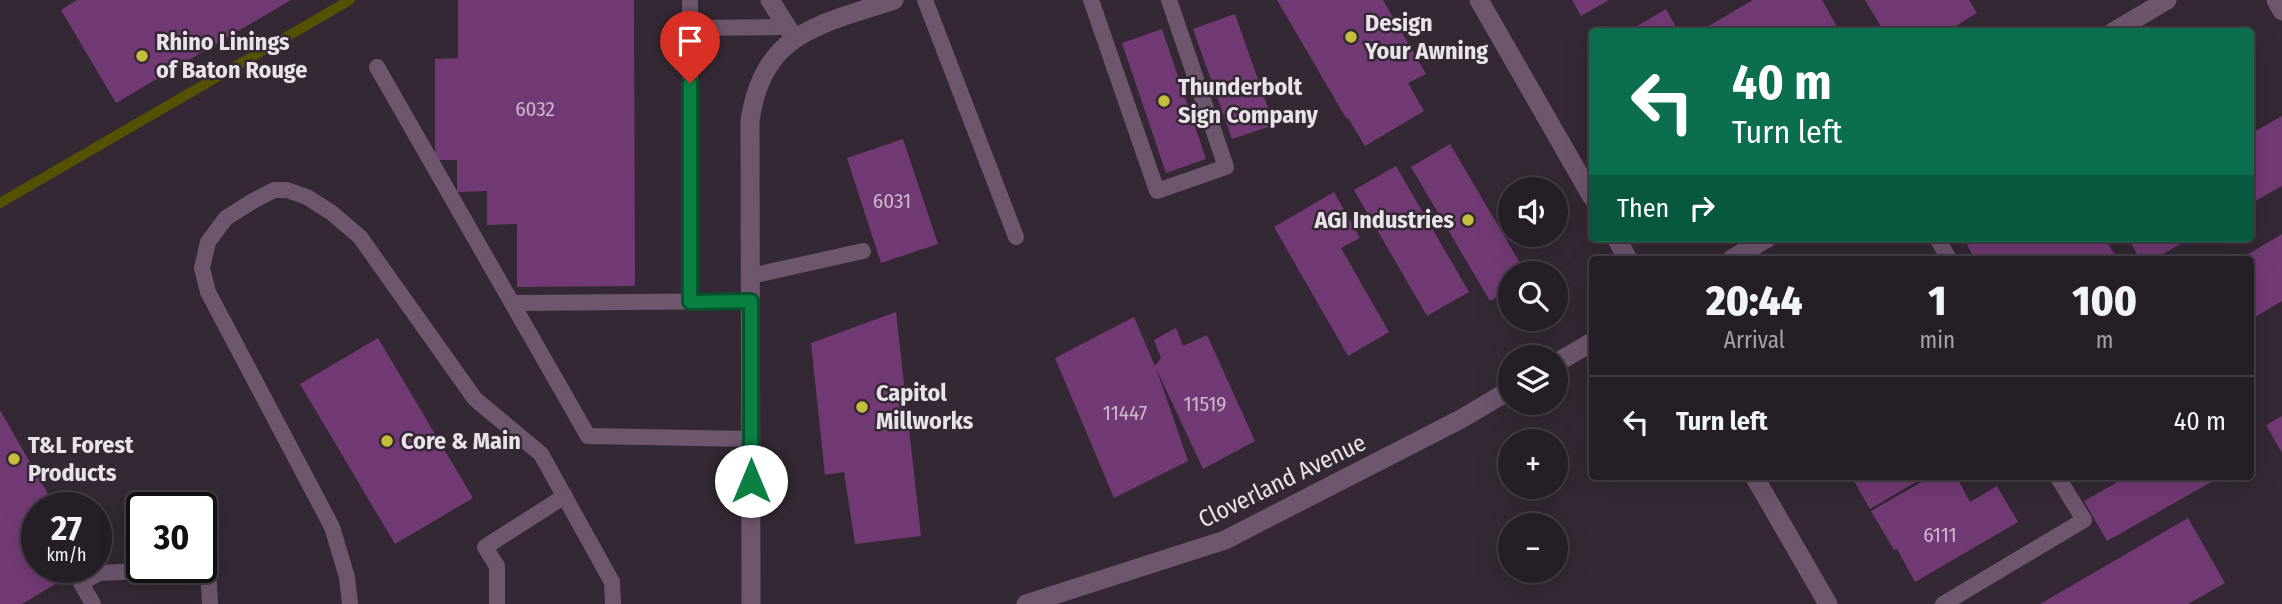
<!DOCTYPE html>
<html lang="en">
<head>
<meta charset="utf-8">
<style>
  :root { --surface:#261e27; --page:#2e272f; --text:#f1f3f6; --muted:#a4a2a7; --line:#423c44 }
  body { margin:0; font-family:"Fira Sans Condensed",sans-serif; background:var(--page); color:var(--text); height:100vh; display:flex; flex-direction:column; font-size:26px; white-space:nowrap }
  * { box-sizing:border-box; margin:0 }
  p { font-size:23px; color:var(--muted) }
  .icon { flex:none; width:38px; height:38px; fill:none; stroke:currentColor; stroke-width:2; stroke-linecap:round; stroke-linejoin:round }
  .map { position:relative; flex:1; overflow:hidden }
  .panel { position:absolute; left:1589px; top:256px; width:665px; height:224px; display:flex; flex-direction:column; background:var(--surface); border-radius:7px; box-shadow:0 7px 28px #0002,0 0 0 2px var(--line) }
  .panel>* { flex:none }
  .hud { position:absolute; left:1589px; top:28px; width:665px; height:214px; border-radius:7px; box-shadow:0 7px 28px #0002,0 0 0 2px var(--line); background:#0b6e4f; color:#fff; overflow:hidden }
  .fabs { position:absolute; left:1498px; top:177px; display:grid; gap:14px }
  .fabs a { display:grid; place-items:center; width:70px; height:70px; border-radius:50%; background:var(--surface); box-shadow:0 7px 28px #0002,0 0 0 2px var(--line); font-size:35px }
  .speed { position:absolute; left:21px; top:492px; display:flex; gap:14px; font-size:35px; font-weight:700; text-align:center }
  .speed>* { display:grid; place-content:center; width:91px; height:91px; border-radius:50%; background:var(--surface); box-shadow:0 7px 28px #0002,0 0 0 2px var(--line); line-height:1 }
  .speed small { font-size:18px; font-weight:400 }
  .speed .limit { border:4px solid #111; border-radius:10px; background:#fff; color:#111 }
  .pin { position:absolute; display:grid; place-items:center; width:60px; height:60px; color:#fff; margin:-72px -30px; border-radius:50% 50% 50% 0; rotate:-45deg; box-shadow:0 0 7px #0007 }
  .pin .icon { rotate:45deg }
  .me { position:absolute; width:77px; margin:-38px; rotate:0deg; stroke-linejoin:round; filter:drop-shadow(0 0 5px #0008) }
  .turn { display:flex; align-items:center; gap:24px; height:147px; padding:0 28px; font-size:32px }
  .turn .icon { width:91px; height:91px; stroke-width:2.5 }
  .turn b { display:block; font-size:49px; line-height:60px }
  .then { display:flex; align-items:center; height:66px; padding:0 28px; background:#0003; gap:14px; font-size:26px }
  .eta { display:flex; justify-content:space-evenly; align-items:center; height:119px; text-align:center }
  .eta b { font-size:42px; font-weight:800; line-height:49px }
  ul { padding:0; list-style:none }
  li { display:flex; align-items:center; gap:21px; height:91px; padding:0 28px; border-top:2px solid var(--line) }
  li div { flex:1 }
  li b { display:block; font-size:26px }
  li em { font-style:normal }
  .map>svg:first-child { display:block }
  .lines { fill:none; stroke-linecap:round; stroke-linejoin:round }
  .stream { stroke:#555102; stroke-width:10 }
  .building { fill:#723a74 }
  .service { stroke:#6f566f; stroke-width:16 }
  .minor { stroke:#6f566f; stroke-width:19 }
  .route-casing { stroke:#07532c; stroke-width:18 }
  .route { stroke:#0b8043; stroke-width:12 }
  .poi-dot { fill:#c4bd3e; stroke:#332834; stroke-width:2.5 }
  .labels { text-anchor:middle; stroke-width:5; stroke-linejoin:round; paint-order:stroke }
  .number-label { font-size:21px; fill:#ccb8cc }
  .poi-label { font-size:24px; font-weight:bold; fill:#eae2ea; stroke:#332834; text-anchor:start }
  .street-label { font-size:24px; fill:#eae2ea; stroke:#332834 }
</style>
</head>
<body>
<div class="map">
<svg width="2282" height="604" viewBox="0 0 2282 604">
  <rect width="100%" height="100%" fill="#332834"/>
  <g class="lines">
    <path class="stream" d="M0,203l350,-203"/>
  </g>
  <g class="building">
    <path d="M77,0h214l-175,103 -55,-93z"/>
    <path d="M458,0h176l1,286 -118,1v-63l-30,1v-34l-30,1v-32h-22v-101l23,-1z"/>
    <path d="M1277,0h106l43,74 -18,9 16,28 -59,35 -17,-28h-2z"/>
    <path d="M1572,0h37l-28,16z"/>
    <path d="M1753,0h69l18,32h-142z"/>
    <path d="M1865,0h104l8,13 -31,19h-62z"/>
    <path d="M1666,9l13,23h-52z"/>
    <path d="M1235,14l39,111 -42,14 -39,-110z"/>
    <path d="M1162,29l44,130 -40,14 -44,-130z"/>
    <path d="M2282,116v70l-32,18v-70z"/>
    <path d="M903,139l35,105 -57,19 -34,-105z"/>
    <path d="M1450,144l76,129h-16v16l-20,12 -79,-134z"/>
    <path d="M1396,166l73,126 -42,24 -73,-126z"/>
    <path d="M1334,192l26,46 -19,10 48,84 -41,24 -74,-129z"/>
    <path d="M2282,234v67l-32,19v-61h-10z"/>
    <path d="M1978,238h127l12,21h-142l-8,-14z"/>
    <path d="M2128,238h63l-37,21h-14z"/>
    <path d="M896,312l25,224 -66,8 -11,-72 -19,3 -14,-132z"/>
    <path d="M1134,317l21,49 6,-8 -7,-18 22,-12 7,18 24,-11 48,106 -52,28 -47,-101 32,93 -74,37 -59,-140z"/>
    <path d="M378,338l95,160 -78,46 -95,-160z"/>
    <path d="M0,410l56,98h-19v59h47l-62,37h-22z"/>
    <path d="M2282,416v37l-16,-28z"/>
    <path d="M1851,476h75l-56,33z"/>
    <path d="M1932,476h24l14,26 27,-16 21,36 -103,60 -18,-33 -3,1 -23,-39z"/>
    <path d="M2128,476h94l-115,65 -23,-40z"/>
    <path d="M2188,518l37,65 -37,21h-148z"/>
  </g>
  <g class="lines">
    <g class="service">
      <path d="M690,0v302"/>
      <path d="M925,0l91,237"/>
      <path d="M1091,0l66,191 69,-24 -57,-167"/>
      <path d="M690,28l96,-1"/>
      <path d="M377,67l211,369 163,3"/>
      <path d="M1937,238l12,21"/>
      <path d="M751,276l112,-25"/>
      <path d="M512,303l239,-2"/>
      <path d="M93,604l-12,-21 18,-10 109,-5 2,36"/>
      <path d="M350,604l-3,-27 -15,-50 -124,-235 -6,-24 6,-26 18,-24 27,-17 21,-11h13l20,7 25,16 28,24 115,162 66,55 71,128 1,22"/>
      <path d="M497,604v-38l-12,-19 80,-51"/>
      <path d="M1943,604l141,-84 -27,-44"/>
    </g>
    <g class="minor">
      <path d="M770,0l24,38"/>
      <path d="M1479,0l113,197"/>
      <path d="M2276,0l6,11"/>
      <path d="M2113,32l54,-32"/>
      <path d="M1616,238l12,21"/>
      <path d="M1732,259l35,-21"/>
      <path d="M1556,363l36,-21"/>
      <path d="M1754,476l74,128"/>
      <path d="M751,604l-1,-483c13,-90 70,-96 144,-121"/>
      <path d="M1026,604l199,-64 236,-121 49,-29"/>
    </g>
  </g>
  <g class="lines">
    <defs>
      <path id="route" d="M690,83v219l61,-1v180"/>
    </defs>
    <use href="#route" class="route-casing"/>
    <use href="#route" class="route"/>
  </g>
  <g class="poi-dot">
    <circle cx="1351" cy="37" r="7"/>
    <circle cx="142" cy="56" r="7"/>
    <circle cx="1164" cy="101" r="7"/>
    <circle cx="1468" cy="220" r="7"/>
    <circle cx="862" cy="407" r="7"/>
    <circle cx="387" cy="441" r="7"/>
    <circle cx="14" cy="459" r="7"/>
  </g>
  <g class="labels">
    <g class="number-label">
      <text x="535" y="116">6032</text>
      <text x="892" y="208">6031</text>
      <text x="1205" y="411">11519</text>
      <text x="1125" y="420">11447</text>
      <text x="1940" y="542">6111</text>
    </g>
    <g class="poi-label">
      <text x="1365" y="31">Design<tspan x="1365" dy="28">Your Awning</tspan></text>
      <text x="156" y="50">Rhino Linings<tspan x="156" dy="28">of Baton Rouge</tspan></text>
      <text x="1178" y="95">Thunderbolt<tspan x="1178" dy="28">Sign Company</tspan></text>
      <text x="1454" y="228" text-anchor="end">AGI Industries</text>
      <text x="876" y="401">Capitol<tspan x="876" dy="28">Millworks</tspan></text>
      <text x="401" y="449">Core &amp; Main</text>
      <text x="28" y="453">T&amp;L Forest<tspan x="28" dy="28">Products</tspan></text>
    </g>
    <g class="street-label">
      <text transform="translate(1282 481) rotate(-26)" y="8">Cloverland Avenue</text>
    </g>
  </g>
</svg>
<div class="fabs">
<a><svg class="icon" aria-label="sound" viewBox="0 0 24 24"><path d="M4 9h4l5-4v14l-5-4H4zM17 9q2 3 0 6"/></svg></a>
<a><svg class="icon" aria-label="search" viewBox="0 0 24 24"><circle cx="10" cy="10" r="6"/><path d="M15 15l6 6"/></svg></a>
<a><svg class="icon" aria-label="layers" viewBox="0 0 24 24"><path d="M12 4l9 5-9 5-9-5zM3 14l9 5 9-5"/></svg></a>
<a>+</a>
<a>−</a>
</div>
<div class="speed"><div>27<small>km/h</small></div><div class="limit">30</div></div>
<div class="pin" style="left:690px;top:83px;background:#d93025"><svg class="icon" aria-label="arrive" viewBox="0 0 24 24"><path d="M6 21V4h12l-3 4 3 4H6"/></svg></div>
<svg class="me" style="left:751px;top:481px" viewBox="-20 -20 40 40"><circle r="19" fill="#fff"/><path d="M0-13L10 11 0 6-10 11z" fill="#0b8043"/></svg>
<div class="hud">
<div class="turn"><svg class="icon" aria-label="left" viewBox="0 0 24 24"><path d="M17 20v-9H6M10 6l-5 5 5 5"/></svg><div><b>40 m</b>Turn left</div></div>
<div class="then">Then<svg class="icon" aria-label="right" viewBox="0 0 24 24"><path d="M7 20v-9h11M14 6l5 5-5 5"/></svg></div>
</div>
<section class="panel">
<div class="eta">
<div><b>20:44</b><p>Arrival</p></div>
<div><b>1</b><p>min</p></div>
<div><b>100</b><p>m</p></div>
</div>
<ul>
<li><svg class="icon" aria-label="left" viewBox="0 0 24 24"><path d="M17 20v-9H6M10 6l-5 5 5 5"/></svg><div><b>Turn left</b></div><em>40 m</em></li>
</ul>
</section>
</div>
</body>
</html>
